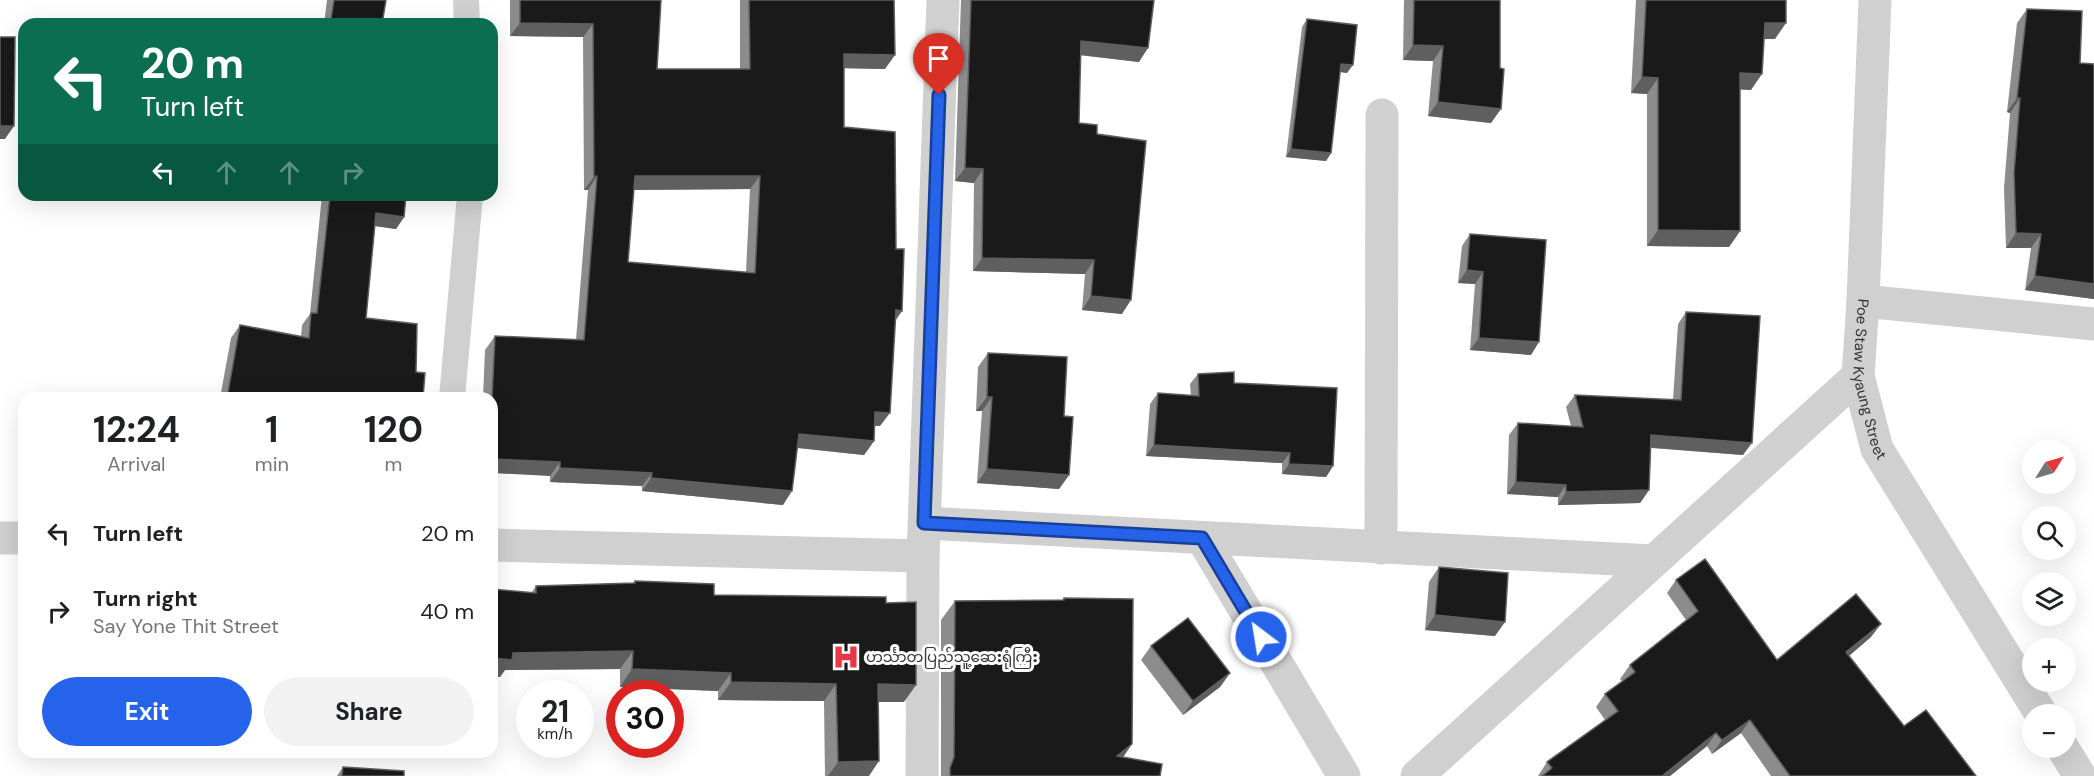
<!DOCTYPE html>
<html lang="en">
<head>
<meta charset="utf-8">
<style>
  :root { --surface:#fff; --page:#f2f2f2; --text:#202124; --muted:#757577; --accent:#2563eb }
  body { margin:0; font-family:"DM Sans","Noto Sans Myanmar",sans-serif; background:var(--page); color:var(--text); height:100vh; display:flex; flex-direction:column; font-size:22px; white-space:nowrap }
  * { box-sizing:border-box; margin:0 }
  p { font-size:20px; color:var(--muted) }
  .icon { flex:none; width:33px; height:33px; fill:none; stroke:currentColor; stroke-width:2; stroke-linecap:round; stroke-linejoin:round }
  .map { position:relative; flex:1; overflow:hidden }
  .details { position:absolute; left:18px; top:392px; width:480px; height:366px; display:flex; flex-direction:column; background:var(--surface); border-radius:18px; box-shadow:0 6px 24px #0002 }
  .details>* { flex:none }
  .hud { position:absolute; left:18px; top:18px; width:480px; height:183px; border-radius:18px; box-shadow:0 6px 24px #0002; background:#0b6e4f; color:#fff; overflow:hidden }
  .needle { width:39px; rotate:53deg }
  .tools { position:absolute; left:2022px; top:440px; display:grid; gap:12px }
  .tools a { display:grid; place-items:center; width:54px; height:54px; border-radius:50%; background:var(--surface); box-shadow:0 6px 24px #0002; font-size:30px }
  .speed { position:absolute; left:516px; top:680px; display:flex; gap:12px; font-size:30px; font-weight:700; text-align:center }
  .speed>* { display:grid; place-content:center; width:78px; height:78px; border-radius:50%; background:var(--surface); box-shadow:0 6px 24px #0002; line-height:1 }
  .speed small { font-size:15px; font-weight:400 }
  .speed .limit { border:9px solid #d22; background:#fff; color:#111 }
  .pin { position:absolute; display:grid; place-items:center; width:51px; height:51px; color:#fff; margin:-62px -26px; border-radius:50% 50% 50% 0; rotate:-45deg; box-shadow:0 0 6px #0007 }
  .pin .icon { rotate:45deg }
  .me { position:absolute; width:66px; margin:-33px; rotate:329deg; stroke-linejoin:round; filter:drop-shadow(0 0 4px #0008) }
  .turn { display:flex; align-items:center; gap:21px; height:126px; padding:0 24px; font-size:27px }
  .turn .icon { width:78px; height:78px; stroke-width:2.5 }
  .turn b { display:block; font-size:42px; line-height:51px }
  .lanes { display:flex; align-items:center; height:57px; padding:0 24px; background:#0003; justify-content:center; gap:30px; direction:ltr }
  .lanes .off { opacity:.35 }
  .eta { display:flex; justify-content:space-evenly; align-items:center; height:102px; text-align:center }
  .eta b { font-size:36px; font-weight:700; line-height:42px }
  .action { display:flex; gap:12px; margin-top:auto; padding:12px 24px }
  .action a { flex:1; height:69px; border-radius:36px; background:var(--accent); color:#fff; font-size:24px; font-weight:700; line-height:69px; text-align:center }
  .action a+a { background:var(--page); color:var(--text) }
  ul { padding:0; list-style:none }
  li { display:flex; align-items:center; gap:18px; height:78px; padding:0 24px }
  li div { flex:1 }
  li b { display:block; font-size:22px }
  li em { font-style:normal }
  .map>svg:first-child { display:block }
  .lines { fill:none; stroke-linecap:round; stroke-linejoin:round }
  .lane { stroke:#d0d0d0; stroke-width:26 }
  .street { stroke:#d0d0d0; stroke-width:33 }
  .wall { fill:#8c8c8c; fill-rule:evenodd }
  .shaded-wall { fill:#5f5f5f }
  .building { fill:#1a1a1a; stroke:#5f5f5f; stroke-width:1.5; fill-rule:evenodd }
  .route-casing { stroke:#184099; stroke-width:15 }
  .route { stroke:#2563eb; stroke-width:10 }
  .labels { text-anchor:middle; stroke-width:6; stroke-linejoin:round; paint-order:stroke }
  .street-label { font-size:15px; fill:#333; stroke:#fff }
  .poi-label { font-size:15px; fill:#333; stroke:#fff; text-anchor:start }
</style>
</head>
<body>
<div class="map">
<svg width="2094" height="776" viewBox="0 0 2094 776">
  <rect width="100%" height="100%" fill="#fff"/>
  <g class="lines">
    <g class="lane">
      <path d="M466,0l1,24"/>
      <path d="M452,398l18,-203"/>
    </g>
    <g class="street">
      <path id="s1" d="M1875,0l-12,301 -5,75 19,73 164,265"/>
      <path d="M1863,301l231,23"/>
      <path d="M925,523l728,38"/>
      <path d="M0,538h24"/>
      <path d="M1202,538l142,238"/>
      <path d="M492,545l431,11"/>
      <path d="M1381,548l1,-433"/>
      <path d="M2062,747l18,29"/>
      <path d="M922,776l1,-220 20,-556"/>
      <path d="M1417,776l441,-400"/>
    </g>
  </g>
  <g class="wall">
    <path d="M327,0h59l-4,24h-58z"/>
    <path d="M510,0h151l-4,69h83v-69h154l-9,69 -41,-1v59l52,122 6,62 -7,9 -15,106h-5l-1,15 -10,14 -67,-7 -14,57 -141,-14v-5l-92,-4v-6l-58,-78h-9l2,-48 10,-14 81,4 12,-150h-4l-1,-153 -73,-1zM750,189l-4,83 -118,-10 6,-72z"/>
    <path d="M961,0h193l-15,62 -59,-7 -1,68 18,11 25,180 -40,-4 3,-36 -112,-3 1,-88 -19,-2z"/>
    <path d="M1404,0h96l-9,123 -63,-7 5,-55 -30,-1z"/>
    <path d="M1636,0h150l-11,39h-11l-13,51 -11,-1v142l-11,16 -82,-1v-152l-16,-1z"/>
    <path d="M2027,9l53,54 14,236 -69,-9 6,-42h-25l-2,-60 6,-75 -3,-1 10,-89z"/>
    <path d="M1307,19l40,54 -7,-1 -9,81 -5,8 -40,-4 16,-130z"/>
    <path d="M322,195h84l-2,22 -8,12 -21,-3 -9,92 50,54 7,26h-203l11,-60 9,-13 61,12 1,-12 8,-11z"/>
    <path d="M1470,234l61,121 -61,-5 5,-66 -17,-1 4,-37z"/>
    <path d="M1686,312l57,143 -92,-7 -2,42 -9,13 -82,2v-8l-51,-3 2,-59 9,-12 53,3 -5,-19 9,-12 98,5 5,-76z"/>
    <path d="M988,353l76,63 5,59 -10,14 -82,-6 5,-72h-6l2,-44z"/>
    <path d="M1198,374l36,9 99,83 -7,11 -44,-3v-11l-136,-7 4,-52 8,-11 33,3 -1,-12z"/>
    <path d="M1439,567l56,69 -70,-6 4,-48z"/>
    <path d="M1676,580l101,80 94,-23 -22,19 55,70 72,50h-205l-30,-43 -29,21 -5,-8 -37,30h-132l9,-14 58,-42 -9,-13 9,-13 17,-13 -2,-2 10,-14 56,-45 -19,-27z"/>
    <path d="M635,581l79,14 172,8 18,99h-26l-9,74h-44l-1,-75 -106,-1v-9l-98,-4v-18l-115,1 -5,7 32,-85 4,-6 97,-3z"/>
    <path d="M1064,598l68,146 -9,13 37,19h-219v-156l14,-19 107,-1z"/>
    <path d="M1151,646l79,27 -10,14 -37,28 -42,-55z"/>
    <path d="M343,767l61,9h-67z"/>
  </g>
  <g class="shaded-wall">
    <path d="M520,23l73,1 -10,13 -73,-1z"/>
    <path d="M1765,23h21l-11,16h-21z"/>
    <path d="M1081,41l67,7 -9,14 -68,-8z"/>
    <path d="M1413,45l30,1 -10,15 -30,-1z"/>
    <path d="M844,54l51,1 -10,14 -51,-1z"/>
    <path d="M1341,64l12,1 -6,8 -12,-2z"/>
    <path d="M1740,73l22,1 -11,16 -22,-1z"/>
    <path d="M1642,77l16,1 -11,16 -16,-1z"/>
    <path d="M2017,98h3l-10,15 -3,-1z"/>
    <path d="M1438,102l63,7 -10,14 -63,-7z"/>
    <path d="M0,126h14l-9,13h-5z"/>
    <path d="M1291,149l40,4 -5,8 -40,-4z"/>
    <path d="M965,168l18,1 -9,14 -19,-2z"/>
    <path d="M597,176l-9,14h-4l10,-13z"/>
    <path d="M635,176h125l-10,13 -124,1z"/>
    <path d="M376,213l28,4 -8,12 -28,-4z"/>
    <path d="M1658,230l82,1 -11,16 -82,-1z"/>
    <path d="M2016,233l25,1 -10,14h-25z"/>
    <path d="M982,258l112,2 -9,14 -112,-3z"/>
    <path d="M1467,270l16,2 -8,12 -17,-1z"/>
    <path d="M2035,276l59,8v15l-69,-9z"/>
    <path d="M1091,296l40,4 -9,14 -40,-4z"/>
    <path d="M896,310l6,1 -9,13z"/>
    <path d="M1479,338l60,4 -8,13 -61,-5z"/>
    <path d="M987,397h5l-10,14h-6z"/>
    <path d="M875,412l15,1 -10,13 -14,-1z"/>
    <path d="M799,434l75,7 -10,14 -74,-8z"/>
    <path d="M1651,435l101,8 -9,12 -100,-8z"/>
    <path d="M1154,445l136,8 -8,10 -136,-7z"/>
    <path d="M492,459l68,3 -10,14 -58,-3z"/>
    <path d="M1289,464l44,2 -7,11 -44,-3z"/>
    <path d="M560,468l92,5 -10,13 -92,-4z"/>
    <path d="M987,469l82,6 -10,14 -82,-6z"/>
    <path d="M651,478l141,13 -9,14 -141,-14z"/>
    <path d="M1516,482l50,3 -8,12 -51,-3z"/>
    <path d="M1649,490l-9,13 -82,2 8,-13z"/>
    <path d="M1435,615l70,7 -10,14 -70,-6z"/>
    <path d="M1881,624l-10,13 -34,29 9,-14z"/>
    <path d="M633,651l-13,18 -115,1 -5,7h-8v-19l21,-5z"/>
    <path d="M632,669l99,4 -13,18 -98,-4z"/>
    <path d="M1230,673l-10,14 -37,28 10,-14z"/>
    <path d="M731,682l105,2 -12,17 -106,-1z"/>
    <path d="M878,684l38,1 -12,17h-38z"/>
    <path d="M1750,720l-9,13 -29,21 10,-14z"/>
    <path d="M1716,733l-9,13 -37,30h-8z"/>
    <path d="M1132,744l-13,19 -2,-7z"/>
    <path d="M879,761l-10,15h-41l10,-14z"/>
  </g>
  <g class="building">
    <path d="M334,0h52l-4,24h-47l-4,-5z"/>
    <path d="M520,0h141l-4,69h93l-1,-69h145l1,55 -51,-1v73l51,5 1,117h8l-2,62 -6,-1 -6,103 -15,-1 -1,29 -75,-7 -7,57 -141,-13 1,-5 -92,-5v-6l-68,-3v-60l3,-63 89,4 13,-164 -3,1 -1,-153 -73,-1zM635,176h125l-5,97 -127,-11z"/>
    <path d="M971,0h183l-6,48 -67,-7 -2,82 18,2v9l49,7 -15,159 -40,-4 3,-36 -112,-2 1,-89 -18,-1z"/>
    <path d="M1414,0h86v68l4,1 -3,40 -63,-7 5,-56 -30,-1z"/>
    <path d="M1646,0h140v23h-21l-3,51 -22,-1v158l-82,-1v-152l-16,-1z"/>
    <path d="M2027,9l55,2 -2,52 14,1v220l-59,-8 6,-42 -25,-1 -2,-60 6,-75h-3z"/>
    <path d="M1307,19l50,6 -4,40 -12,-1 -10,89 -40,-4z"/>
    <path d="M0,37h15l-1,89h-14z"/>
    <path d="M330,195h76l-2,22 -28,-4 -10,105 51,6 -1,48 9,1 -2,25h-196l13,-73 69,13 2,-25h6z"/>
    <path d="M1470,234l76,6 -7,102 -60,-4 4,-66 -16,-2z"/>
    <path d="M1686,312l74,4 -8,127 -101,-8 -2,55 -83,2v-7l-50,-3 2,-59 65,4 -8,-32 106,5z"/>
    <path d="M988,353l79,4 -3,59 9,1 -4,58 -82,-6 5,-72h-5z"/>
    <path d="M1234,372v11l103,5 -4,78 -44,-2 1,-11 -136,-8 4,-52 41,3 -1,-22z"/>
    <path d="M161,394l36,4h-36z"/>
    <path d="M1705,559l72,101 79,-66 25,30 -35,28 58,74 22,-16 50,66h-186l-40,-56 -28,20 -6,-7 -54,43h-120l10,-8 -5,-6 71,-51 -13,-17 30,-22 -5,-7 68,-54 -22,-31z"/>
    <path d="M1439,567l69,6 -3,49 -70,-7z"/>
    <path d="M635,581l79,3v11l172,2v6l30,-1v83l-38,-1 1,77 -41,1 -2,-78 -105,-2v-9l-99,-4 1,-18 -120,2 -1,7 -20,-2v-69l44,4v-7l99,-3z"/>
    <path d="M1064,598l69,1 -1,145 -15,12 45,8 -2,12h-210v-8l4,-11 1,-156 109,-1z"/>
    <path d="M1188,618l42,55 -37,28 -42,-55z"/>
    <path d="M343,767l61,4v5h-62z"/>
  </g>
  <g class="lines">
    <defs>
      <path id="route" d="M939,95l-15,428 278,15 59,99"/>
    </defs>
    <use href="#route" class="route-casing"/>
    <use href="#route" class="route"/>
  </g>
  <defs>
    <symbol id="hospital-bare" viewBox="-9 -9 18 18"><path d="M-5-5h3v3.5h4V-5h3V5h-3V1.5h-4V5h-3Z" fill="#e63946" stroke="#fff" stroke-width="2.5" paint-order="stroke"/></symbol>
  </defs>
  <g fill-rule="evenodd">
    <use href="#hospital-bare" x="827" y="638" width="38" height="38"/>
  </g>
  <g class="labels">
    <g class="street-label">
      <text dy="5" stroke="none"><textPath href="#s1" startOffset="381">Poe Staw Kyaung Street</textPath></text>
    </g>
    <g class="poi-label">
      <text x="866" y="662">ဟင်္သာတပြည်သူ့ဆေးရုံကြီး</text>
    </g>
  </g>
</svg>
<div class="tools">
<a><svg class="needle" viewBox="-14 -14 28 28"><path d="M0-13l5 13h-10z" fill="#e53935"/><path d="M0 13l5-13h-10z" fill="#757577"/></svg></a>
<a><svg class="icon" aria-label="search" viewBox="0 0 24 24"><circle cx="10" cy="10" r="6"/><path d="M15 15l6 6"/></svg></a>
<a><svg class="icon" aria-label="layers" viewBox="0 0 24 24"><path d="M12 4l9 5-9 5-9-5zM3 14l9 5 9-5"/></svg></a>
<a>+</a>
<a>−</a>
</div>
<div class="speed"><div>21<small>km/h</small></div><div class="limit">30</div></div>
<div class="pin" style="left:939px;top:95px;background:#d93025"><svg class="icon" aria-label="arrive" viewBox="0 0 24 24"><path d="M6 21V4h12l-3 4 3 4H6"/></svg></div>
<svg class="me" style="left:1261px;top:637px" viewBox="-20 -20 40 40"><circle r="17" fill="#2563eb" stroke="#fff" stroke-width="3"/><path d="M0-11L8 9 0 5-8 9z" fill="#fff"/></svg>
<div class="hud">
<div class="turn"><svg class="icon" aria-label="left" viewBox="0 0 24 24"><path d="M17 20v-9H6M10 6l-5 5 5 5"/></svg><div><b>20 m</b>Turn left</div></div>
<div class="lanes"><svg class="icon" aria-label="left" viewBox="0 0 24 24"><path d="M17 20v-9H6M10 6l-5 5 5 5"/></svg><svg class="icon off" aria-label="ahead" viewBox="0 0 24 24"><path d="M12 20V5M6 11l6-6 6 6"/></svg><svg class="icon off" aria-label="ahead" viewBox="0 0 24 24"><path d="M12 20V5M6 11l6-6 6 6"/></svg><svg class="icon off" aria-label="right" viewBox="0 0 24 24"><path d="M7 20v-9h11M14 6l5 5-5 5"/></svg></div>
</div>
<section class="details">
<div class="eta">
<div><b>12:24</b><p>Arrival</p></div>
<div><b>1</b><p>min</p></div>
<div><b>120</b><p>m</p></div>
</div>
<ul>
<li><svg class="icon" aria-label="left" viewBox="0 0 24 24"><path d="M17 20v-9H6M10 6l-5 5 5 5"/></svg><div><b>Turn left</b></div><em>20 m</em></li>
<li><svg class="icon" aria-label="right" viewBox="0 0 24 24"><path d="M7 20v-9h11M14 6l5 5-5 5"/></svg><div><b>Turn right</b><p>Say Yone Thit Street</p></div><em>40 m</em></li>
</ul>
<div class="action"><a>Exit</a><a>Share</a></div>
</section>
</div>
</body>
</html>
